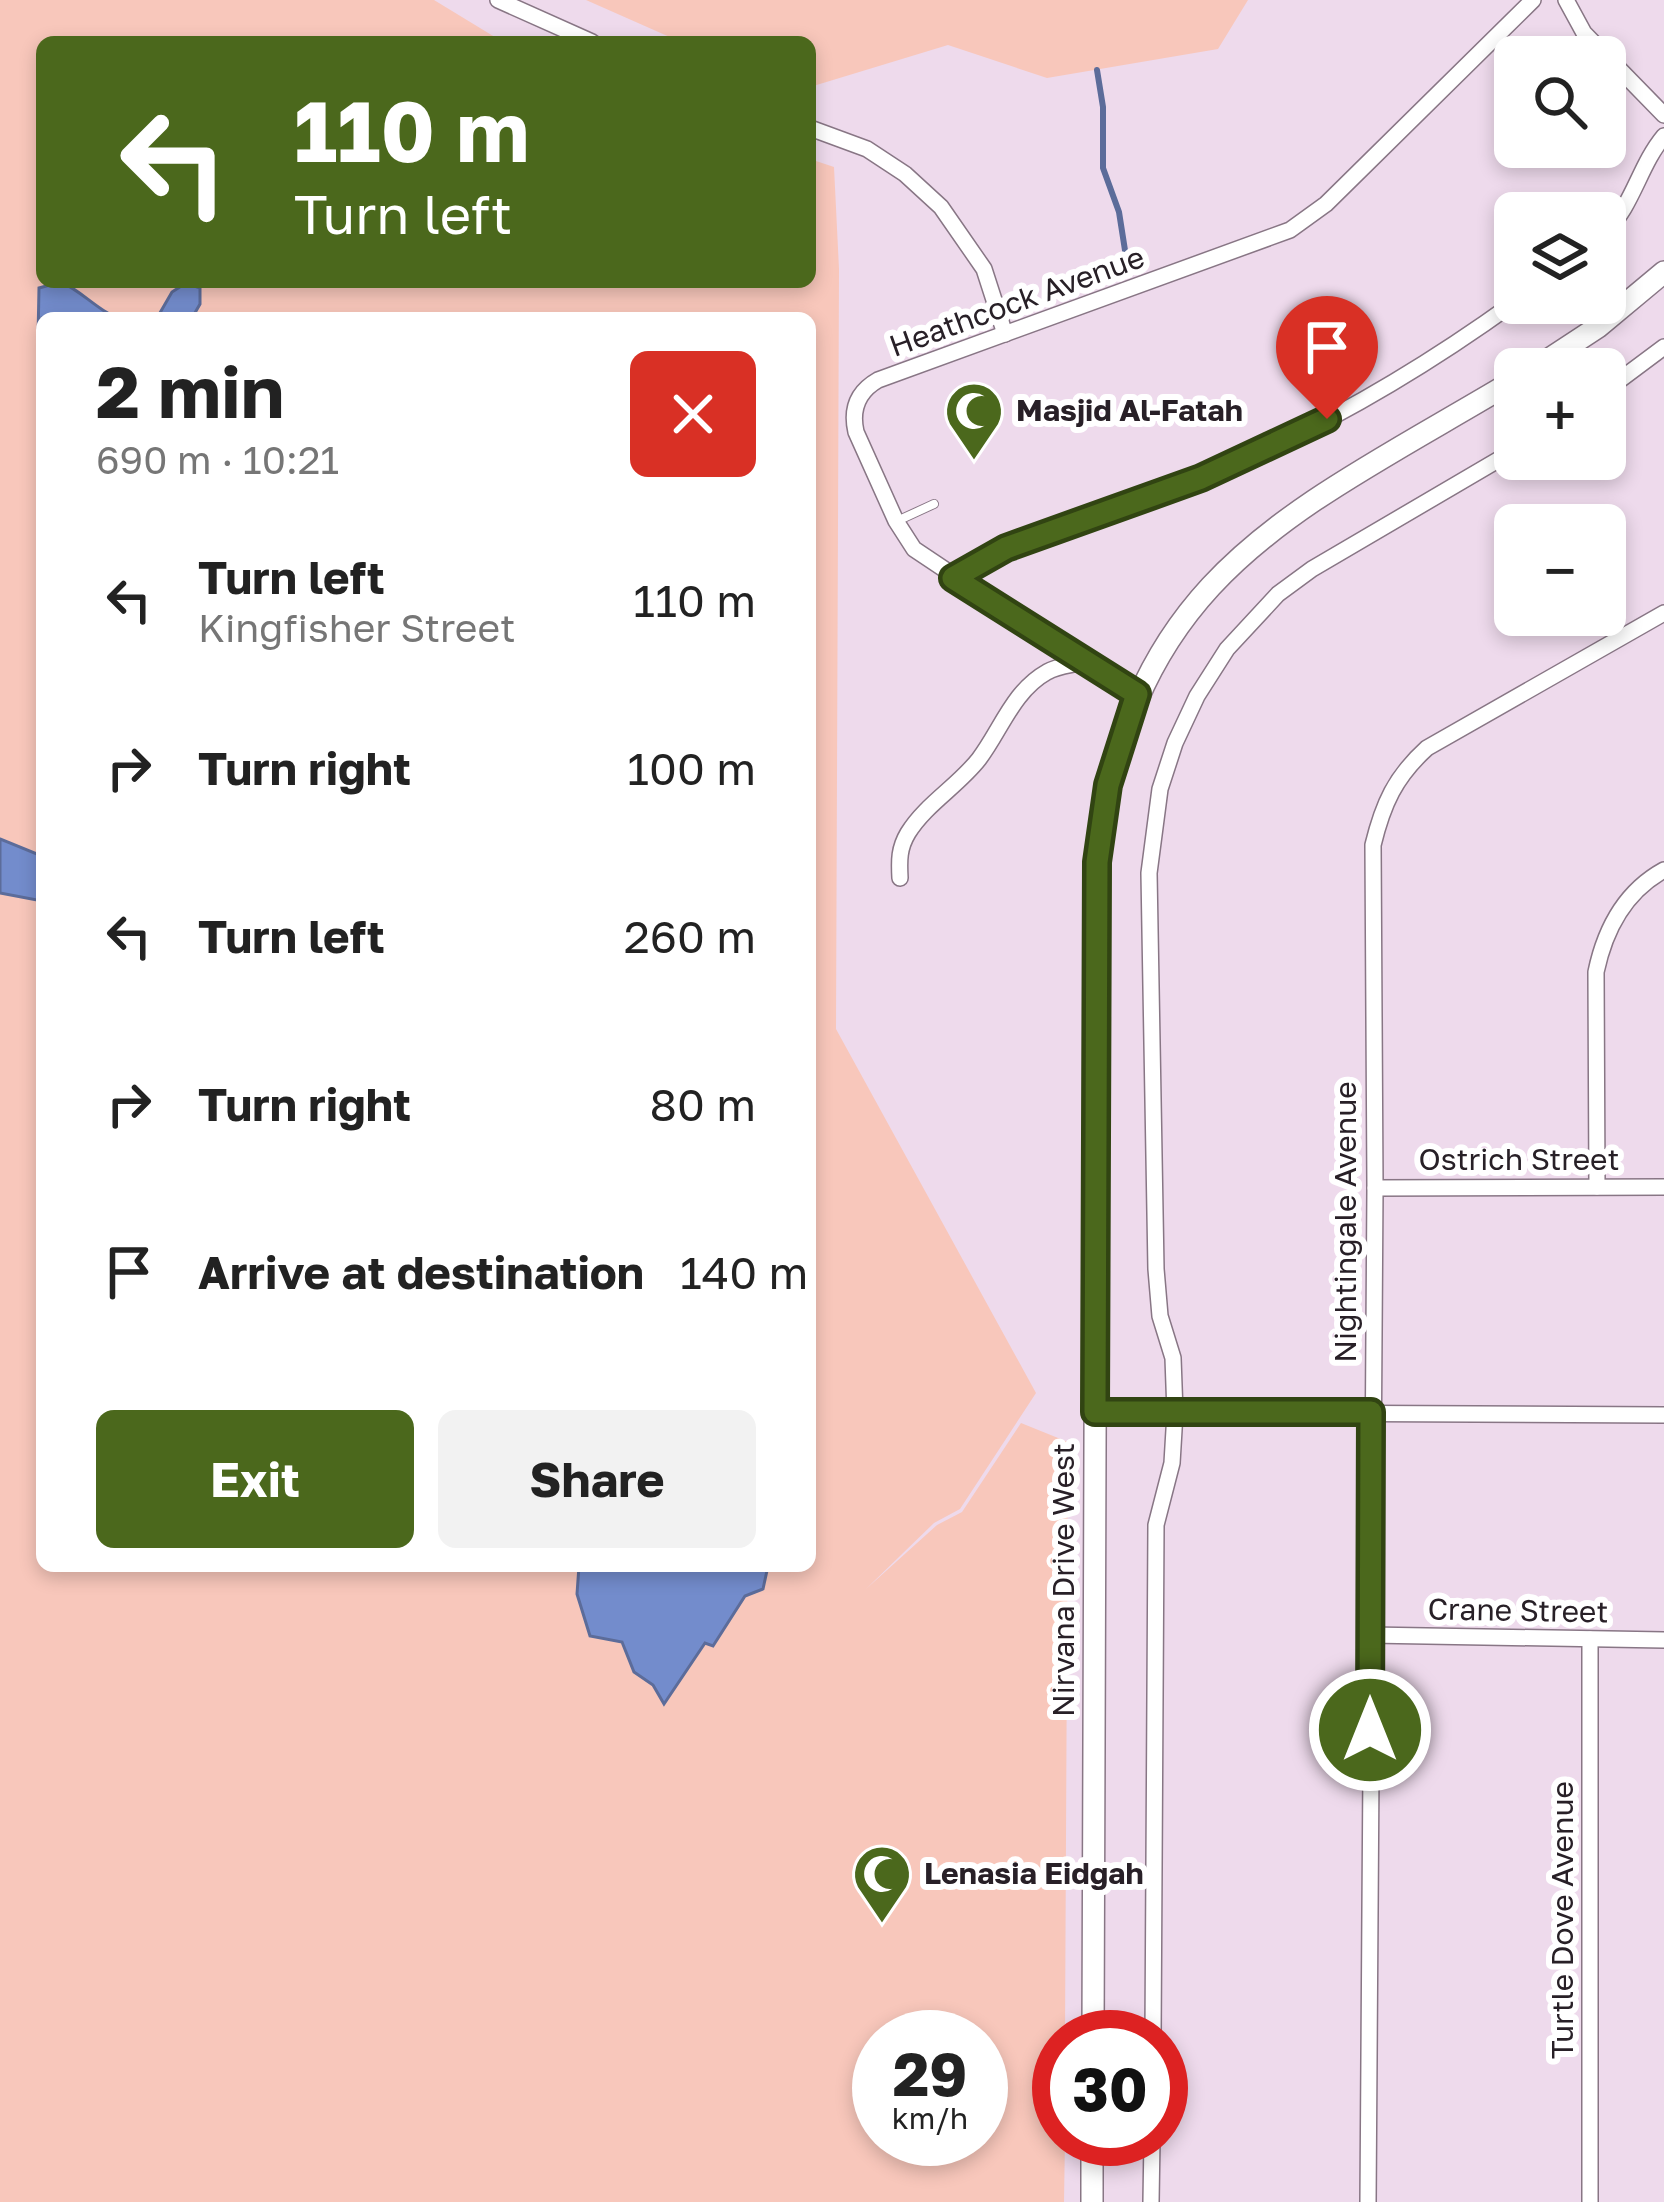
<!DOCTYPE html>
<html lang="en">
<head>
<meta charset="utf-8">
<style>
  :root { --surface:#fff; --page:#f2f2f2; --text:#222; --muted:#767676; --accent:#4b681c }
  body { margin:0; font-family:"Golos Text",sans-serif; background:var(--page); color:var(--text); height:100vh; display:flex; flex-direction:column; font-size:45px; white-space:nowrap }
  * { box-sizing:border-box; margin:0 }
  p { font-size:39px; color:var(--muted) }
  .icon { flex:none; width:66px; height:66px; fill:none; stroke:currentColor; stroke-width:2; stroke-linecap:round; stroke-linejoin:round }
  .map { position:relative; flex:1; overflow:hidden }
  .panel { position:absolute; left:36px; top:312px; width:780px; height:1260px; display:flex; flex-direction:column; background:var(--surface); border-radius:18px; box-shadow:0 6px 18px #0003 }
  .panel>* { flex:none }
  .guide { position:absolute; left:36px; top:36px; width:780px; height:252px; border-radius:18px; box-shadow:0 6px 18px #0003; background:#4b681c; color:#fff; overflow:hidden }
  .tools { position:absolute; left:1494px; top:36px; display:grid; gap:24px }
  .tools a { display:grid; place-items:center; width:132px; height:132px; border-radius:18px; background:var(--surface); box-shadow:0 6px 18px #0003; font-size:60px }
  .speed { position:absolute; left:852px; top:2010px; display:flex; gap:24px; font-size:60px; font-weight:700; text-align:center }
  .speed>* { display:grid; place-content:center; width:156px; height:156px; border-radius:50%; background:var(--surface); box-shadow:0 6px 18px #0003; line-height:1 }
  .speed small { font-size:30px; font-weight:400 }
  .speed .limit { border:18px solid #d22; background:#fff; color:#111 }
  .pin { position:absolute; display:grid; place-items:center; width:102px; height:102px; color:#fff; margin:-123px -51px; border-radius:50% 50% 50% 0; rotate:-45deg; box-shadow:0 0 12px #0007 }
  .pin .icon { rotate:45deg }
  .me { position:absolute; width:132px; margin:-66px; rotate:0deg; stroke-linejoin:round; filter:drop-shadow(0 0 9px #0008) }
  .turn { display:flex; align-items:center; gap:42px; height:252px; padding:0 60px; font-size:54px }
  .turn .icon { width:156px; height:156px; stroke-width:2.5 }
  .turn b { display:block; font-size:84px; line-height:102px }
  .round { display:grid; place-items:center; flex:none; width:126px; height:126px; border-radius:18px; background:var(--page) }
  .headline { display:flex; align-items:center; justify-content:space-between; height:204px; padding:0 60px }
  h1 { font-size:72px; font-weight:700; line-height:90px }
  .primary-button { display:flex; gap:24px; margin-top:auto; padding:24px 60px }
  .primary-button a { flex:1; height:138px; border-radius:18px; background:var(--accent); color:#fff; font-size:48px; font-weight:700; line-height:138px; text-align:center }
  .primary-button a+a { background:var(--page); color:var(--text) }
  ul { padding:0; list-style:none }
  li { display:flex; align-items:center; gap:36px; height:168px; padding:0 60px }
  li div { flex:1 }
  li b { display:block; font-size:45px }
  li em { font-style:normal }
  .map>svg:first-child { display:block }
  .green { fill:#f8c7bb; fill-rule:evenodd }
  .water { fill:#738ccc; stroke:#5c6c9a; stroke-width:3 }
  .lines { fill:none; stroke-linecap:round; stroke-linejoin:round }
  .stream { stroke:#5c6c9a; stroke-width:6 }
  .service-casing { stroke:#887685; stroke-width:10 }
  .minor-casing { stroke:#887685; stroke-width:18 }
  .secondary-casing { stroke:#887685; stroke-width:24 }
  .service { stroke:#fff; stroke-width:8 }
  .minor { stroke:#fff; stroke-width:15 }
  .secondary { stroke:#fff; stroke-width:21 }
  .route-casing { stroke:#314412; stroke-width:30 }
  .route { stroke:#4b681c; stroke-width:21 }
  .labels { text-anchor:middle; stroke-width:12; stroke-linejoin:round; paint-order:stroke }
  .street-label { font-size:30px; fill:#282027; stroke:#fff }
  .poi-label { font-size:30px; font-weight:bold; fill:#282027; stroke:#fff; text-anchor:start }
</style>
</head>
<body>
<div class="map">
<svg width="1664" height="2202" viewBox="0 0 1664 2202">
  <rect width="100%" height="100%" fill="#eedaec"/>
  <g class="green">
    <path d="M0,0h434l69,42h-461v240h19l-23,7v48l4,6v513l-42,-17z"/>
    <path d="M586,0h662l-30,49 -171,29 -99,-33 -138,42v-45h-129z"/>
    <path d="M810,159l24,8 5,102 -3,760 200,364 -76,116 -26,14 -68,66 71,-64 25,-13 59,-89 47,19 -3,595h-6v102h6l-1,63h-1064v-1309l42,8v665h537l-2,28 13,42 32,6 12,30 19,13 12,18 40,-61 9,3 31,-50 18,-6 5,-23h42v-1248h-618l8,-14 -28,-12 -15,26c-13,0 -30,3 -42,-1 -14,-5 -36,-27 -53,-35h748zM879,2037h102v102h-102z"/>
  </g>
  <g class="water">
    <path d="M61,282c21,9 39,31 59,36h-78v25l-4,-5 1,-50z"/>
    <path d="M186,283l14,5v16l-8,14h-35l15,-26z"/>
    <path d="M0,839l42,17v45l-42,-8z"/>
    <path d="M579,1566h189l-5,23 -18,7 -32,50 -8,-3 -41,61 -11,-19 -19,-13 -12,-30 -32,-6 -13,-42z"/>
  </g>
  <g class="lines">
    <path class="stream" d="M1097,70l6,37v61l16,44 8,51"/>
    <defs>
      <path id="service" d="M897,521l37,-17"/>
      <g id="minor">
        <path d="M498,0l94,42"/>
        <path d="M1566,0l18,33 80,82"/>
        <path d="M810,128l57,21 38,25 36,33 43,62 21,65"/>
        <path d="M1605,232c28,-26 34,-66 59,-96"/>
        <path d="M1605,391l59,-44"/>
        <path d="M953,578c75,-48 166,-67 248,-100 111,-44 217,-106 314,-176"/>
        <path d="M1137,694l-54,-32 -169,-113 -18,-28 -40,-89c-5,-22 1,-40 22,-52l412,-150 36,-26 207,-204"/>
        <path d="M900,878c-1,-18 -1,-30 8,-45 18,-29 50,-47 71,-74 22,-29 34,-68 68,-87 10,-6 25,-7 36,-10"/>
        <path d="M1597,1187l-1,-215c9,-43 28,-80 68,-102"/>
        <path d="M1375,1188l289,-1"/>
        <path d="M1095,1412l569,3"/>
        <path d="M1370,1635l294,5"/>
        <path d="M1590,1639v563"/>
        <path d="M1153,2037l3,-512 16,-62 3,-50 -2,-55 -13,-42 -4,-47 -7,-396 11,-84 15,-46 22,-47 30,-47 51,-55 34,-25 203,-119"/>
        <path d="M1151,2202l1,-63"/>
        <path d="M1368,2202l7,-1014 -2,-343c10,-41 22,-68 54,-97l237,-135"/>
      </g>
      <g id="secondary">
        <path d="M1534,369l64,-42 66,-55"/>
        <path d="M1093,2037l4,-1175c33,-289 194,-348 418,-482"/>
        <path d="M1092,2202v-63"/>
      </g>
    </defs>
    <use href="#service" class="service-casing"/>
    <use href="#minor" class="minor-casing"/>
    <use href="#secondary" class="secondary-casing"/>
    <use href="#service" class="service"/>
    <use href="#minor" class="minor"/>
    <use href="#secondary" class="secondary"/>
  </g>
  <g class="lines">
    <defs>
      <path id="route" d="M1327,419l-126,59 -195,70 -53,30 184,116 -29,91 -11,77 -2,550h276l-1,318"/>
    </defs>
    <use href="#route" class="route-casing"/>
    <use href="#route" class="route"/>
  </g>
  <defs>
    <symbol id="mosque-pin" viewBox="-11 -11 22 30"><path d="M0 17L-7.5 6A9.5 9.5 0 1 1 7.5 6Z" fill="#4b681c" stroke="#fff"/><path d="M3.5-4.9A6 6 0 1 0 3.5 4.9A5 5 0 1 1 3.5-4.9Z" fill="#fff"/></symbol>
  </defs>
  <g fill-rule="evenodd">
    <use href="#mosque-pin" x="941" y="378" width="66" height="90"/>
    <use href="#mosque-pin" x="849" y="1841" width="66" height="90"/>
  </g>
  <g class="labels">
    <g class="street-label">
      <text transform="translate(1017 302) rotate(-20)" y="10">Heathcock Avenue</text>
      <text x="1519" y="1170">Ostrich Street</text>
      <text transform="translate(1346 1222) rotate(-90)" y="10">Nightingale Avenue</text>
      <text transform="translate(1064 1580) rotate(-90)" y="10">Nirvana Drive West</text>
      <text transform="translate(1518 1611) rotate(1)" y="10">Crane Street</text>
      <text transform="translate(1563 1920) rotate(-90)" y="10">Turtle Dove Avenue</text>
    </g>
    <g class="poi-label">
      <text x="1016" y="421">Masjid Al-Fatah</text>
      <text x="924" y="1884">Lenasia Eidgah</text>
    </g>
  </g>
</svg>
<div class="tools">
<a><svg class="icon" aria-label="search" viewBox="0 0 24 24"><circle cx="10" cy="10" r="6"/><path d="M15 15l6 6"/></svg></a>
<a><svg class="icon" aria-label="layers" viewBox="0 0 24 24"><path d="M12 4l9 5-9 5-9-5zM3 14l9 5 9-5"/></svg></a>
<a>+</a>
<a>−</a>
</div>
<div class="speed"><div>29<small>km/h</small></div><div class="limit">30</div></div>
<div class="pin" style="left:1327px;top:419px;background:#d93025"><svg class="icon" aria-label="arrive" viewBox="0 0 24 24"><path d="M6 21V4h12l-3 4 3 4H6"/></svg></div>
<svg class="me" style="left:1370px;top:1730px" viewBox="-20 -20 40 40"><circle r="17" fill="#4b681c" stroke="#fff" stroke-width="3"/><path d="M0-11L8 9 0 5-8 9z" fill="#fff"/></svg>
<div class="guide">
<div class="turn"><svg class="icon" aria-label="left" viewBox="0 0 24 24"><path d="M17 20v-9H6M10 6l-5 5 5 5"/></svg><div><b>110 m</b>Turn left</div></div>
</div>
<section class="panel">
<div class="headline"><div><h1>2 min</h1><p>690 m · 10:21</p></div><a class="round" style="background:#d93025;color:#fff"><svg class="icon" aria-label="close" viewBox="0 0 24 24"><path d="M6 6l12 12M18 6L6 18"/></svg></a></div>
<ul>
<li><svg class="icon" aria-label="left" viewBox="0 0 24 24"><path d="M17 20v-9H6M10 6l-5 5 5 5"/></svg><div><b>Turn left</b><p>Kingfisher Street</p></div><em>110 m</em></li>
<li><svg class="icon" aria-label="right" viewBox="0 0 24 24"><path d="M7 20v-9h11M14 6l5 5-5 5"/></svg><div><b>Turn right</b></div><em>100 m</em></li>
<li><svg class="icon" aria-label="left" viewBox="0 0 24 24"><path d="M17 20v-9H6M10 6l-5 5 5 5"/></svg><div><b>Turn left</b></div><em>260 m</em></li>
<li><svg class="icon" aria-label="right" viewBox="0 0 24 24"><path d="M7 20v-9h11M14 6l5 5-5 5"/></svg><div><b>Turn right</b></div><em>80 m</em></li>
<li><svg class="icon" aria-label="arrive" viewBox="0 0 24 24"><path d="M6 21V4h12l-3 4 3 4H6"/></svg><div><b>Arrive at destination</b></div><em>140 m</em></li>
</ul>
<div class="primary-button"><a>Exit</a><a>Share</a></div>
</section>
</div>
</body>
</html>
